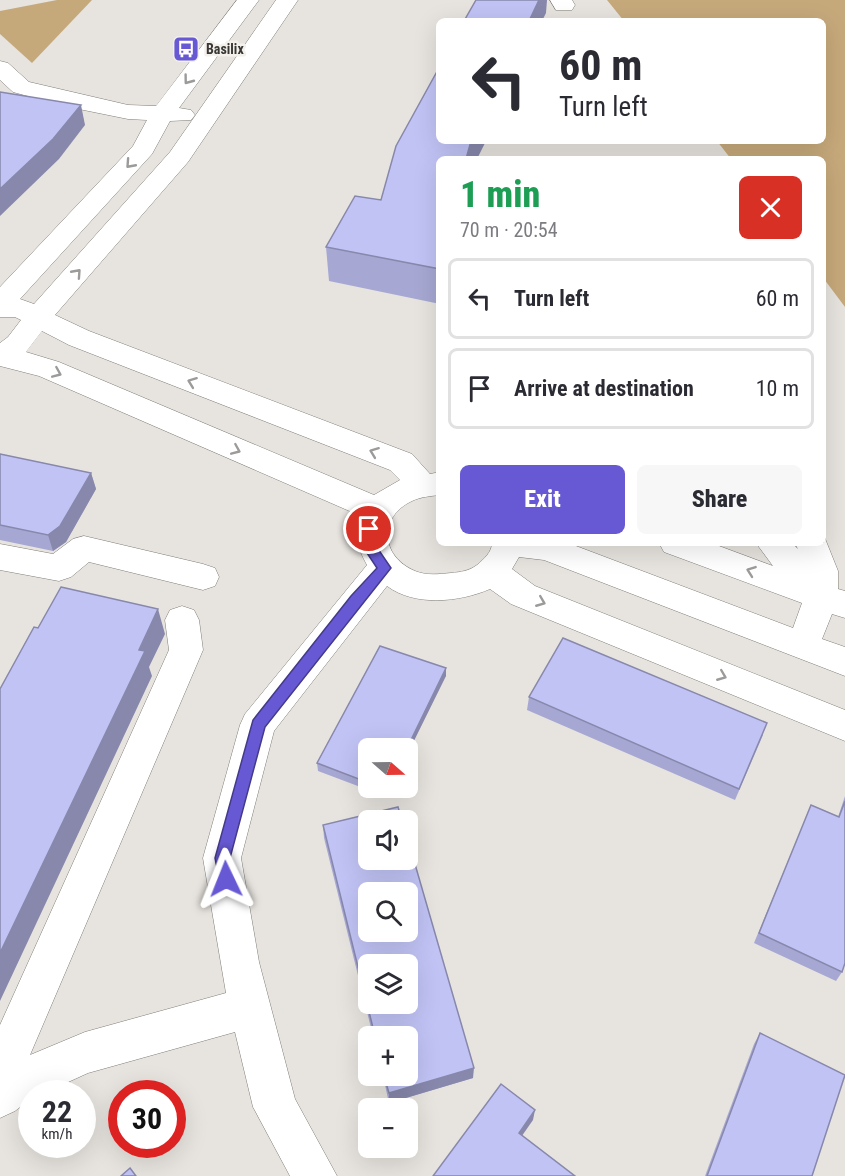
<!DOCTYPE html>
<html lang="en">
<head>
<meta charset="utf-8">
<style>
  :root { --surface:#fff; --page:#f7f7f7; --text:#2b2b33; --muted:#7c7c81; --line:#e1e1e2; --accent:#6759d3 }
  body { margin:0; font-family:"Roboto Condensed",sans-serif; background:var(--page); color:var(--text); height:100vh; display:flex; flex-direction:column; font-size:22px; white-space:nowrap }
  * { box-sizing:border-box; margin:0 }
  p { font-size:20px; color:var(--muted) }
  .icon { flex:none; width:33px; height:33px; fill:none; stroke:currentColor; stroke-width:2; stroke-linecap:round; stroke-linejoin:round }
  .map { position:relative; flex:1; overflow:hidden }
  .details { position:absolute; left:436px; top:156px; width:390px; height:390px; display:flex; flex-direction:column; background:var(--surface); border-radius:9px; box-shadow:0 6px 24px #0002 }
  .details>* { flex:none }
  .banner { position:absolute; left:436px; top:18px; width:390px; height:126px; border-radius:9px; box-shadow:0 6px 24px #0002; background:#fff; color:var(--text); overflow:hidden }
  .needle { width:39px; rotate:110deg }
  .tools { position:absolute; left:358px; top:738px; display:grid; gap:12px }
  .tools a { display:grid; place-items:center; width:60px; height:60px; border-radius:9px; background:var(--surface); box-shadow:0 6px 24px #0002; font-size:30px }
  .speed { position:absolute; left:18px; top:1080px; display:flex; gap:12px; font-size:30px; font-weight:700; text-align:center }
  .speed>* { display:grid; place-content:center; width:78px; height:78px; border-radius:50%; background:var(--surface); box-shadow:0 6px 24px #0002; line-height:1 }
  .speed small { font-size:15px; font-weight:400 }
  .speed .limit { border:9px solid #d22; background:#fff; color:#111 }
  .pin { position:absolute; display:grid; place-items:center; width:51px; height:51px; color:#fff; margin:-26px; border:3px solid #fff; border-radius:50%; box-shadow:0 2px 6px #0007 }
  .me { position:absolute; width:66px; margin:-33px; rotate:358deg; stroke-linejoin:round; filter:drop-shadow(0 0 4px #0008) }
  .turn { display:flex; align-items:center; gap:21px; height:126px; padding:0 24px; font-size:27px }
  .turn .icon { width:78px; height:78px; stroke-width:2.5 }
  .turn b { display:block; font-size:42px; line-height:51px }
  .round { display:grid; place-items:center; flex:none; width:63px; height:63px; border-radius:9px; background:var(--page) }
  .head { display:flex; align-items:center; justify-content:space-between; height:102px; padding:0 24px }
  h1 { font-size:36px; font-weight:800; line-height:45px; color:#1e9e55 }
  .button { display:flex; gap:12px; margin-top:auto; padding:12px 24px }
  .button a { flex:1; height:69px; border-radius:9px; background:var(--accent); color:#fff; font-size:24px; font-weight:800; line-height:69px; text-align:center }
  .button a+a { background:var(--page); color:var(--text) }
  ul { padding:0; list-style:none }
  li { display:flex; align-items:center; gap:18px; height:81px; margin:0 12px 9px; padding:0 12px; border:3px solid var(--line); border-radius:9px }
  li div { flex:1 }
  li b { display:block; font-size:22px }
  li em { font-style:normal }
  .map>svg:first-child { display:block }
  .forest { fill:#c6a97b }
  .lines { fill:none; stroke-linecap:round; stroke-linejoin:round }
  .minor-casing { stroke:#817e79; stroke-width:1 }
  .minor { fill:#fff; fill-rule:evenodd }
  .wall { fill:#a6a8d3 }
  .shaded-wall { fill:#8788ac }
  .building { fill:#c1c3f5; stroke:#8788ac; stroke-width:1.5; fill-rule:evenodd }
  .oneway { stroke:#9c9b9a }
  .route { fill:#6759d3; stroke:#433a89; stroke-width:1.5 }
  .labels { text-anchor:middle; stroke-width:5; stroke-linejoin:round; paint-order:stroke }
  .far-poi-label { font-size:14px; font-weight:bold; fill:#383735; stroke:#f4f1ec; text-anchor:start }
</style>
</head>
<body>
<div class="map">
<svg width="845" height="1176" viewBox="0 0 845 1176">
  <rect width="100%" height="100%" fill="#e7e4df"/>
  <g class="forest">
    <path d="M57,0h35l-60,63 -32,-29v-23z"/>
    <path d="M607,0h238v307l-21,-28v-120h-93l-14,-18h107v-120h-200z"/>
  </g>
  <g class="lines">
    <defs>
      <g id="minor">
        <path d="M237,0h22l-80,108 12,2 4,5 -4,5 -21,1 -18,33 -132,145 14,5 136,-152 106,-152h22l-110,162 -133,153 34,16 323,123 18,20 10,-2v23c-9,1 -20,2 -28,6 -34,16 -32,55 3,70 12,5 24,3 36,2 10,-1 18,-2 26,-8 7,-6 15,-13 15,-22h76l225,85 9,-25 -138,-51 -5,-9h52l62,23 -17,-23h36l6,6 -3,-6h29v-7l14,35v18l7,2v27l-13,-4 -10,25 23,8v29l-301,-116 -25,-3 -7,12 23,17 310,124v31l-334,-137 -21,-15c-30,13 -75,18 -103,-3l-113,145 -33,127 18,104 36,137 42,77h-47l-37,-69 -18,-75 -147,41 -46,21h-10v4l-17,13 -15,7v-93l169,-375 -4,-30 5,-10 12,-4 12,4 5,10 4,30 -173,405 55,-23 141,-39 -23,-135 37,-133 5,-11 122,-149c-9,-17 -15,-31 -6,-49l-322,-140 -39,-10v-23l8,-6 13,-17 -6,-3h-15v-30l133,-141 14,-26 -19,-1 -64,-13 -51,-14 -13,-12v-19l8,2 21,19 99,23 28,1zM42,331l27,14 321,125 10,10 -26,15 -315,-133 -33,-10z"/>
        <path d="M550,0h22l3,5 -3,5h-16z"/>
        <path d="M84,536l119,28 12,4 4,9 -4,9 -12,4 -114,-28 -18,15 -12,4 -59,-11v-26l53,10 20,-15z"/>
      </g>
    </defs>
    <use href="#minor" class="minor-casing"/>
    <use href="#minor" class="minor"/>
  </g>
  <g class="wall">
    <path d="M440,159v145l-111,-23 -3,-34 55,-47z"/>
    <path d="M0,454l91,19 5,16 -30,53 -13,9 -53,-11z"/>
    <path d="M446,668v8l-77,72v40h22l-4,9 -69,-26 -1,-8z"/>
    <path d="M529,697l234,38 -28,65 -208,-90z"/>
    <path d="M845,796v167l-3,9 -6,9 -82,-38 57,-138 27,12z"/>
    <path d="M323,825l150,253 -84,25 -6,-27h25v-40h-35l-49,-198z"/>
    <path d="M760,1033l52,143h-107l49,-132z"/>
  </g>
  <g class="shaded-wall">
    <path d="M539,0h8l-1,13 -4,8h-13z"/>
    <path d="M81,105l4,20 -26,34 -59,57v-27z"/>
    <path d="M471,141h15l-9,18h-11z"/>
    <path d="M91,473l5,16 -30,53 -13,9 -5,-16z"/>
    <path d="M158,609l7,25 -16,33 3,9 -152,325v-48z"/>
    <path d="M446,668v8l-38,77v-5h-1z"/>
    <path d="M388,788h3l-4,9v-8z"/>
    <path d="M474,1068l-1,10 -84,25v-10z"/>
    <path d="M535,1110l-2,10 -16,23 2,-10z"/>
  </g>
  <g class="building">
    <path d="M476,0h63l-10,21h-65z"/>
    <path d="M440,66v75h31l-5,18h-26v110l-114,-22 29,-51 26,4 15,-54z"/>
    <path d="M0,92l81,13 -28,34 -53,50z"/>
    <path d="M0,454l91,19 -31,53 -12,9 -48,-10z"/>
    <path d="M61,587l97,22 -19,41 6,1 -145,302v-264l34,-62 4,1z"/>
    <path d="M563,638l204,85 -28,66 -210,-92z"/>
    <path d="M380,646l66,22 -39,80h-38v35l-52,-20z"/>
    <path d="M845,801v162l-3,9 -83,-39 52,-128 28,12z"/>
    <path d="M398,807l4,13h-33v40h39v-20l66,228 -85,25 -5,-17h24v-40h-33l-52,-211zM369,892h39v40h-39zM369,964h39v40h-39z"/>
    <path d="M760,1033l85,42 -33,101h-105z"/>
    <path d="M501,1084l34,26 -16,23 56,43h-142z"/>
    <path d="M130,1168l6,8h-15z"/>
  </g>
  <defs><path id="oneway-chevron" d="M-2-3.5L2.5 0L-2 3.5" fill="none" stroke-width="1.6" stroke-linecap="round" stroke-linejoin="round" transform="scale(1.5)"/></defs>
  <g class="oneway">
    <use href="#oneway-chevron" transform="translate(188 80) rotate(127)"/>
    <use href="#oneway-chevron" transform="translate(130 164) rotate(132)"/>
    <use href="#oneway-chevron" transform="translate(77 273) rotate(-48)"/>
    <use href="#oneway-chevron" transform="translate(57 373) rotate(23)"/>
    <use href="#oneway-chevron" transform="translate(192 382) rotate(-159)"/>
    <use href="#oneway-chevron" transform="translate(236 450) rotate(23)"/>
    <use href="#oneway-chevron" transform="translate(374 452) rotate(-159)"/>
    <use href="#oneway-chevron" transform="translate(751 571) rotate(-160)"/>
    <use href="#oneway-chevron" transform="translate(541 602) rotate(22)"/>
    <use href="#oneway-chevron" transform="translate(722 676) rotate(22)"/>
  </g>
  <path class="route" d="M369,524l7,5 2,20 13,19 -126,159 -35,131 4,21 -3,5 -5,3 -6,-3 -5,-26 38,-138 98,-124 26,-28 -12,-18 -2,-21z"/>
  <defs>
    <symbol id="bus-square" viewBox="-11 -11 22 22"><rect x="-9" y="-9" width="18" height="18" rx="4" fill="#6759d3" stroke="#f4f1ec"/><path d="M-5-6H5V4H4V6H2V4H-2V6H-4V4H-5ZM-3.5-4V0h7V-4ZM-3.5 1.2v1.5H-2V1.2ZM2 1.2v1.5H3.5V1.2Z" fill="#fff"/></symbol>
  </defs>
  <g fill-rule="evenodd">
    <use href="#bus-square" x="171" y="34" width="30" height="30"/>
  </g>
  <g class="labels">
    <g class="far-poi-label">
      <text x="206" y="54">Basilix</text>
    </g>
  </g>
</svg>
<div class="tools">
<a><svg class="needle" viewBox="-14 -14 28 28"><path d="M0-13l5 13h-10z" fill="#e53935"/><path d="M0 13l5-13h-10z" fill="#7c7c81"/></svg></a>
<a><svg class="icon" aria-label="sound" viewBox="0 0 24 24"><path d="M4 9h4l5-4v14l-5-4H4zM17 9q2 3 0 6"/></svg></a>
<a><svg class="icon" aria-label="search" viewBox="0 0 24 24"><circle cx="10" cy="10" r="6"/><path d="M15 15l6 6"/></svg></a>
<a><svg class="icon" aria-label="layers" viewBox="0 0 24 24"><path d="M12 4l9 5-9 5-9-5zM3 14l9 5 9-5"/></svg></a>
<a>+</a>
<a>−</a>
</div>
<div class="speed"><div>22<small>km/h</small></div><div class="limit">30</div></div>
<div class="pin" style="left:369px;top:529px;background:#d93025"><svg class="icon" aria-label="arrive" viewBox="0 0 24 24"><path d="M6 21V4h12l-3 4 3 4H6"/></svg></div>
<svg class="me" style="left:226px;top:879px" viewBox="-20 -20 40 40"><path d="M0-17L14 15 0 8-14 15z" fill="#6759d3" stroke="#fff" stroke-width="4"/></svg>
<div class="banner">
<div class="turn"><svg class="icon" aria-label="left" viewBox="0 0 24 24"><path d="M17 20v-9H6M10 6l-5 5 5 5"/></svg><div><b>60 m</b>Turn left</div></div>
</div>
<section class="details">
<div class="head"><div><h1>1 min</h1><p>70 m · 20:54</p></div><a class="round" style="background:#d93025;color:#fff"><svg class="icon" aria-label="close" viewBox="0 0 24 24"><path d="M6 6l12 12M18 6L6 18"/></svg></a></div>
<ul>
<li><svg class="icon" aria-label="left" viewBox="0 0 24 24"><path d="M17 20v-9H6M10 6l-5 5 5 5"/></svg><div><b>Turn left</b></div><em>60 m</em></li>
<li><svg class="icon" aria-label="arrive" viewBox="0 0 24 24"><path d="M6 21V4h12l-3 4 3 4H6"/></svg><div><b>Arrive at destination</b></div><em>10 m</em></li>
</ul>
<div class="button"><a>Exit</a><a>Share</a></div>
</section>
</div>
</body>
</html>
